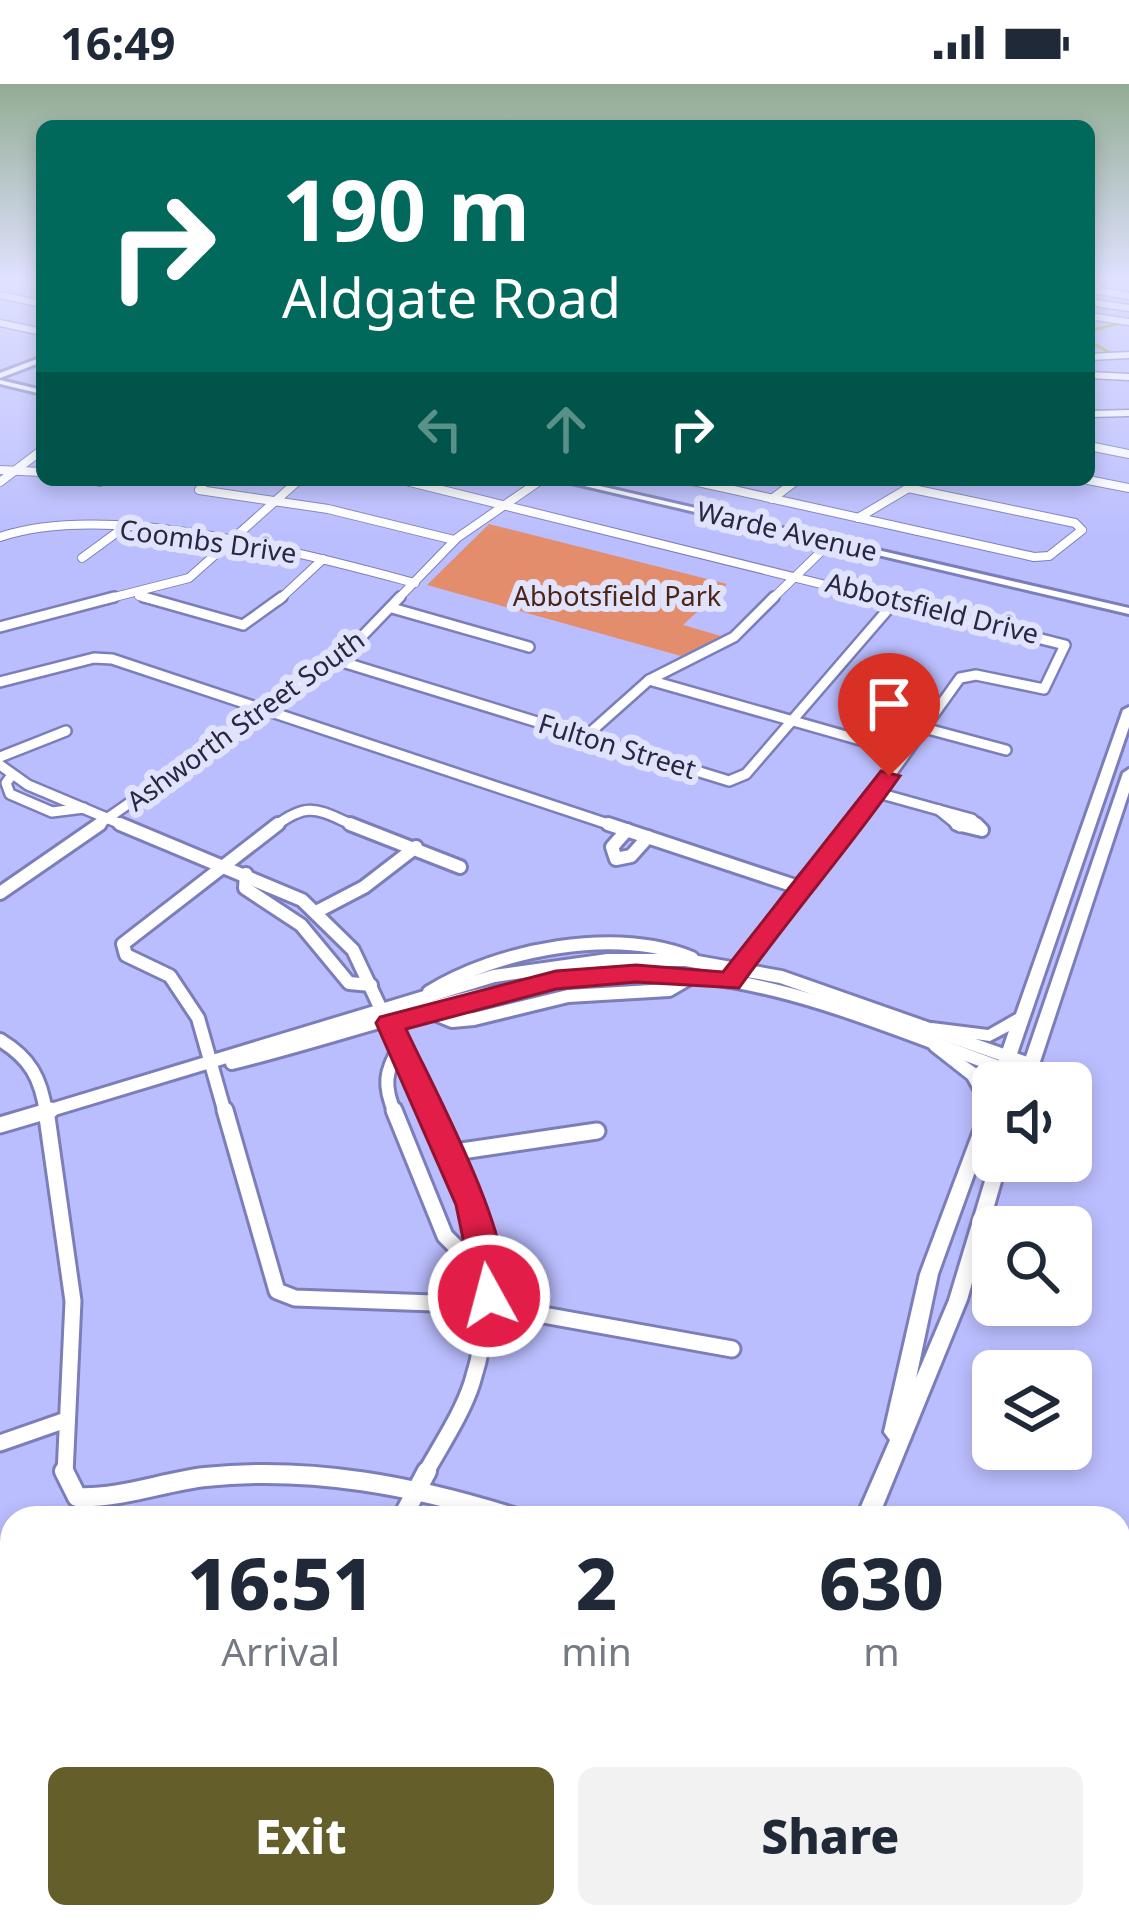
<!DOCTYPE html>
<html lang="en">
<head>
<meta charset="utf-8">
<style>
  :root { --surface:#fff; --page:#f2f2f3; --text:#1f2937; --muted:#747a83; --accent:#645e2a }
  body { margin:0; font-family:"Noto Sans",sans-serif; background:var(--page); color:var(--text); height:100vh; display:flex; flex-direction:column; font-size:45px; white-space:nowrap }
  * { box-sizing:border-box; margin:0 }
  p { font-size:39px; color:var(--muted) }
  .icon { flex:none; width:66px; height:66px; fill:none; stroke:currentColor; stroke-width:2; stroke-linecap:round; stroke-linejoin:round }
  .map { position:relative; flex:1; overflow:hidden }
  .side { position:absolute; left:0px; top:1422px; width:1131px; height:423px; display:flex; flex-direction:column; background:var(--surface); border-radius:36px 36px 0 0; box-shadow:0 6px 18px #0003 }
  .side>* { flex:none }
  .top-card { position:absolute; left:36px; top:36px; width:1059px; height:366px; border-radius:18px; box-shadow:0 6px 18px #0003; background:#00695c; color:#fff; overflow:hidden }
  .tools { position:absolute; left:972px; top:978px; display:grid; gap:24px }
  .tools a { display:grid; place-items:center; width:120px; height:120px; border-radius:18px; background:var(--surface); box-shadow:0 6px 18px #0003; font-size:60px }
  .pin { position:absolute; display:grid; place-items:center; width:102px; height:102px; color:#fff; margin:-123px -51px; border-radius:50% 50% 50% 0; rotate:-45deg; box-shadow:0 0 12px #0007 }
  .pin .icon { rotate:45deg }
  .me { position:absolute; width:132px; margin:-66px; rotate:353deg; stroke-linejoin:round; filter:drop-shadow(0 0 9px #0008) }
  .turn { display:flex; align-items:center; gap:42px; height:252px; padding:0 48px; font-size:54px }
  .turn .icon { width:156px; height:156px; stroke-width:2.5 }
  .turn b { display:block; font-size:84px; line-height:102px }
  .lanes { display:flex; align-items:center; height:114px; padding:0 48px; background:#0003; justify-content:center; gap:60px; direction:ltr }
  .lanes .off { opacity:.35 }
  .eta { display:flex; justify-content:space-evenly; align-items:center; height:204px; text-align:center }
  .eta b { font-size:72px; font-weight:800; line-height:84px }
  .button { display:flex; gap:24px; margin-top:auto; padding:24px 48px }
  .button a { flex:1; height:138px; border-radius:18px; background:var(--accent); color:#fff; font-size:48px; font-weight:800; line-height:138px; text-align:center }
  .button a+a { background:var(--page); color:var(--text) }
  .status { display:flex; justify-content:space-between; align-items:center; height:84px; padding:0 60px; background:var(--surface); direction:ltr }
  .status svg { height:33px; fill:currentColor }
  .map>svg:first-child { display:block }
  .green { fill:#e38d6c }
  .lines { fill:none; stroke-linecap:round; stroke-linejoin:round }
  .stream { stroke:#b2a113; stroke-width:3 }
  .minor-far5-casing { stroke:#7c7eb9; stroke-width:9 }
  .minor-far4-casing { stroke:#7c7eb9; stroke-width:10 }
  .minor-far3-casing { stroke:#7c7eb9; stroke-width:14 }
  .minor-far2-casing { stroke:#7c7eb9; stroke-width:18 }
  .minor-far1-casing { stroke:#7c7eb9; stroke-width:21 }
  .minor-casing { stroke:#7c7eb9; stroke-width:24 }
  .major-casing { stroke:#7c7eb9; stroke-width:6 }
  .minor-far5 { stroke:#fff; stroke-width:6 }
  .minor-far4 { stroke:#fff; stroke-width:8 }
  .minor-far3 { stroke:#fff; stroke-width:9 }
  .minor-far2 { stroke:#fff; stroke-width:12 }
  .minor-far1 { stroke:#fff; stroke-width:15 }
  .minor { stroke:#fff; stroke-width:18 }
  .major { fill:#fff; fill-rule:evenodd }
  .route { fill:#e11d48; stroke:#92132f; stroke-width:3 }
  .labels { text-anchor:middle; stroke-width:12; stroke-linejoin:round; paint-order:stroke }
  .far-street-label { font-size:27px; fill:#272840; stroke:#e1e3fd }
  .far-park-label { font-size:27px; fill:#4e2413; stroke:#e1e3fd }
</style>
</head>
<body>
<div class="status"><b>16:49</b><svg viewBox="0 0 49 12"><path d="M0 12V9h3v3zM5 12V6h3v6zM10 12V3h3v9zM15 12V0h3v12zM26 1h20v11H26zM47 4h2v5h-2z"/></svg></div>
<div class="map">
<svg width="1129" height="1844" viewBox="0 0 1129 1844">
  <rect width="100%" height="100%" fill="#bbbefe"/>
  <path class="green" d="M489,440l238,60 -44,41 38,11 -40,20 -254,-71z"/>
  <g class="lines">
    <g class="stream">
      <path d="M1089,247l28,-7"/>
      <path d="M1089,257l21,12"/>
    </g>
    <defs>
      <g id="minor-far5">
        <path d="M1104,194l-10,12 35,6"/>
        <path d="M0,211l42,9"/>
        <path d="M1089,218l40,6"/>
        <path d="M1089,232l40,6"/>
        <path d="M0,239l42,9"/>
        <path d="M1089,273l40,-2"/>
        <path d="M1089,291l40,2"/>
        <path d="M1089,330l40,-1"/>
      </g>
      <g id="minor-far4">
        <path d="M1089,362l40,8"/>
        <path d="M0,386l42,2"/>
        <path d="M95,396l5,2"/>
        <path d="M206,396l-7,10 129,19 126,31"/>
        <path d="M402,396l484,120"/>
        <path d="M689,396l345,77 15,-1 33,-26 -7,-7 -167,-35"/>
        <path d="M1088,396l41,8"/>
        <path d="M0,398l42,-32"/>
        <path d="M772,415l25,-19"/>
        <path d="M858,434l64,-38"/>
        <path d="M0,453c109,-37 304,17 415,46"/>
        <path d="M82,474l41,-30"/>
        <path d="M139,512l16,4"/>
        <path d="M103,516l86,-22 110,-98"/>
        <path d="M279,516l44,-41"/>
        <path d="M397,516l60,-62 84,-58"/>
        <path d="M771,516l60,-58"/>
      </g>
      <g id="minor-far3">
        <path d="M144,513l99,28 39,-28"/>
        <path d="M392,524l137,39"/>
        <path d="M0,543l114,-30"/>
        <path d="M336,576l393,121 17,-7 150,-174"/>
        <path d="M649,596l257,73"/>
        <path d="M0,598l94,-24 18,1 505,168"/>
        <path d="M924,644l82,22"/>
        <path d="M585,653l64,-57 85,-43 40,-40"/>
        <path d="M0,673l66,-26"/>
        <path d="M0,681l28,20 100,42"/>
        <path d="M12,691l-6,8 4,11 42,18 32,-4"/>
        <path d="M878,709l61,17"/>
        <path d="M939,726l33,9 7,8"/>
        <path d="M939,726l21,17"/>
        <path d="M95,743l253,-176 52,-54"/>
        <path d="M274,743c36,-28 45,-16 84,0"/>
        <path d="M853,743l107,-149 16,-3 68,14 21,-44 -191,-48"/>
      </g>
      <g id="minor-far2">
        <path d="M120,740l182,76 51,50 77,163"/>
        <path d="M350,740l110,43"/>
        <path d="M608,740l190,63"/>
        <path d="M957,740l25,6 -6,-6"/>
        <path d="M627,746l-15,17 4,12 15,-3 17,-19"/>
        <path d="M246,790l-1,14 56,37 48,58 22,2"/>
        <path d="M0,809l100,-69"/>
        <path d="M318,827l46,-24 52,-40"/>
        <path d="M730,897l68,-94 57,-63"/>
        <path d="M429,908c70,-43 186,-65 263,-34"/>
        <path d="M430,928l22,9 22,-2 94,-23 101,-6 24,-14"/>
        <path d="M0,956c30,18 41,38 46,73"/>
        <path d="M232,979c151,-37 305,-103 464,-87 114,12 223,64 331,101"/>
        <path d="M41,1029l453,-137 114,-16h78l95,17 251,88"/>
        <path d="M225,1029l-27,-95 -28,-42 -44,-21 -3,-11 155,-120"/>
        <path d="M395,1029c-12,-27 -10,-42 5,-66"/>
      </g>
      <g id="minor-far1">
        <path d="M46,1026l27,191 -8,173"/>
        <path d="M225,1026l52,181 18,7 193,7 244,44"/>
        <path d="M394,1026l51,126 17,17 24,3"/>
        <path d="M0,1041l51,-15"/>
        <path d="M448,1069l149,-22"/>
        <path d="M0,1359l66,-23"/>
        <path d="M425,1390c16,-29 37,-60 47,-91 34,-106 0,-178 -43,-273"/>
      </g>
      <g id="minor">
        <path d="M64,1387l13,26c44,2 85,-15 128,-20 107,-11 210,9 311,41"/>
        <path d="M402,1434l25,-47"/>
        <path d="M1119,1776l10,-9"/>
        <path d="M304,1833l2,11"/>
        <path d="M881,1833l6,11"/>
        <path d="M895,1833l14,11"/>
        <path d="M1043,1844l12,-11"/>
      </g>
      <g id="major">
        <path d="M42,273v5l-42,16v-5z"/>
        <path d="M0,296l42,10v4l-42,-10z"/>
        <path d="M559,396h15l555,128v6z"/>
        <path d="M1129,623v20l-122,356h-14v3l-2,-3 18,-52 -19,10 -58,-8 -8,-5 8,-5 56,7 28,-16 107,-304z"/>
        <path d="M1129,685v23l-96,291h-16l106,-310z"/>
        <path d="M936,957l44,30 13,23v28l-55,152 -22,104 33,-78 42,-139 2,-4v4h14l-40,139 -89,218h-22l34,-78 -6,-8 36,-158 63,-168 -15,-27 -37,-29 -3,-4 3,-4z"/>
        <path d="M719,1833h26l-3,11h-26z"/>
      </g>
    </defs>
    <use href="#minor-far5" class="minor-far5-casing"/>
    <use href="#minor-far4" class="minor-far4-casing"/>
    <use href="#minor-far3" class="minor-far3-casing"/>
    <use href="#minor-far2" class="minor-far2-casing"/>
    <use href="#minor-far1" class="minor-far1-casing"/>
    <use href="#minor" class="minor-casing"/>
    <use href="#major" class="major-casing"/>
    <use href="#minor-far5" class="minor-far5"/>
    <use href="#minor-far4" class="minor-far4"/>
    <use href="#minor-far3" class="minor-far3"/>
    <use href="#minor-far2" class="minor-far2"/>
    <use href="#minor-far1" class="minor-far1"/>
    <use href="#minor" class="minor"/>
    <use href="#major" class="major"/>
  </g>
  <linearGradient id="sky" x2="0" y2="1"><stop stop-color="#92ac93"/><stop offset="0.43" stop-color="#e0e2ff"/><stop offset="1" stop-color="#e0e2ff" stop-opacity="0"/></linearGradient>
  <rect width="1129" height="452" fill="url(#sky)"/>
  <path class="route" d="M881,687l19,5c-51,73 -109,139 -161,212l-103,-6 -80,7 -150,40c24,53 120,226 95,277h-24l-21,-101 -80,-182 4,-6 176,-46 80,-6 87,7z"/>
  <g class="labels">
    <g class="far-street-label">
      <text transform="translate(787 448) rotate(13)" y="9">Warde Avenue</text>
      <text transform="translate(208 458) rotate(8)" y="9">Coombs Drive</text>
      <text transform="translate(932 525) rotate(14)" y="9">Abbotsfield Drive</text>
      <text transform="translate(246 637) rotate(-36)" y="9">Ashworth Street South</text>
      <text transform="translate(617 663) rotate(17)" y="9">Fulton Street</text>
    </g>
    <g class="far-park-label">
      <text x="617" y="522">Abbotsfield Park</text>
    </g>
  </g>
</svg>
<div class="tools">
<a><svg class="icon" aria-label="sound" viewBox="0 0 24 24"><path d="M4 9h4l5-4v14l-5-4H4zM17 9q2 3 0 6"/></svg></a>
<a><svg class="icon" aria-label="search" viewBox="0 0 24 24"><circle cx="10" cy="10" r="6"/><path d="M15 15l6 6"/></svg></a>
<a><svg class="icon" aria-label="layers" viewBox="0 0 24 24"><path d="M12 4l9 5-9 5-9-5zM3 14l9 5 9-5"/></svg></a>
</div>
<div class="pin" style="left:889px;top:692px;background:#d93025"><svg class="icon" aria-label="arrive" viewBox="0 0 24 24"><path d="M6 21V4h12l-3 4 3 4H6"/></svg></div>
<svg class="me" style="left:489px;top:1212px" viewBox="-20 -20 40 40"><circle r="17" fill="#e11d48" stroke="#fff" stroke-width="3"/><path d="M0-11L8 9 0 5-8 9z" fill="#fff"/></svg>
<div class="top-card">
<div class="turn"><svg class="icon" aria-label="right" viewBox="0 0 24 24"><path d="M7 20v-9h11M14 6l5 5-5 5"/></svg><div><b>190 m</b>Aldgate Road</div></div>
<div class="lanes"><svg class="icon off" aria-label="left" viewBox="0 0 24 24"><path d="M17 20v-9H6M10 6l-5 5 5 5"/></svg><svg class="icon off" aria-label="ahead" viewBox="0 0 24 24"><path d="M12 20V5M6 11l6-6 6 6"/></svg><svg class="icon" aria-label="right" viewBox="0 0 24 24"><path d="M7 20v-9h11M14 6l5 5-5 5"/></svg></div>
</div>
<section class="side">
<div class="eta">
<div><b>16:51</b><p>Arrival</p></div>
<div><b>2</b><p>min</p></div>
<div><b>630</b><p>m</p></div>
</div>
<div class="button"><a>Exit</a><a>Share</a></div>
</section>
</div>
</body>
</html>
